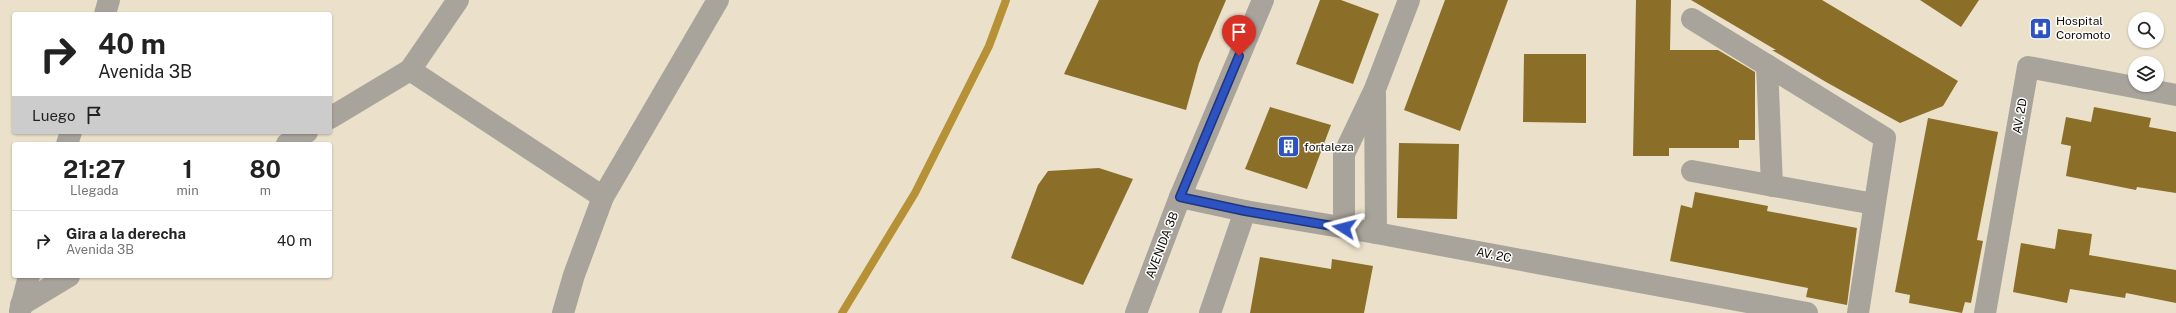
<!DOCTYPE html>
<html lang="es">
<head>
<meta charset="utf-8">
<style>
  :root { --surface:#fff; --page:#f2f2f2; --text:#222; --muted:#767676; --line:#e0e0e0 }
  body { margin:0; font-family:"Public Sans",sans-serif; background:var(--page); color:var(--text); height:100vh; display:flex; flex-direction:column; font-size:15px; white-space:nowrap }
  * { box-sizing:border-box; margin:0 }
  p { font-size:13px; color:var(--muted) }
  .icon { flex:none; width:22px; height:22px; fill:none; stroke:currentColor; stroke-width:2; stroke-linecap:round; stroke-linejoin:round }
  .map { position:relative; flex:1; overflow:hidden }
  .side { position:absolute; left:12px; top:142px; width:320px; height:136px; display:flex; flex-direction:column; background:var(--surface); border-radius:4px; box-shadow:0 1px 3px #0004 }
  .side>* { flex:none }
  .hud { position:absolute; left:12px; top:12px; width:320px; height:122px; border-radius:4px; box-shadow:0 1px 3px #0004; background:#fff; color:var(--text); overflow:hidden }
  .fabs { position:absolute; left:2128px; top:12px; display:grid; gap:8px }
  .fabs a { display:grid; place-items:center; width:36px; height:36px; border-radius:50%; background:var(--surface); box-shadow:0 1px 3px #0004; font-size:20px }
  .pin { position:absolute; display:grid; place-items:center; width:34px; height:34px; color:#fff; margin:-41px -17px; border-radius:50% 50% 50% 0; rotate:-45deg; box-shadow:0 0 4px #0007 }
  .pin .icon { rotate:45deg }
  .me { position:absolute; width:44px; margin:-22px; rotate:279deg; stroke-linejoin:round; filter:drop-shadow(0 0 3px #0008) }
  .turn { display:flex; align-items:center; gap:14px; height:84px; padding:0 20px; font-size:18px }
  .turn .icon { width:52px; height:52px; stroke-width:2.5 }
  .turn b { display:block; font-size:28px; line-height:34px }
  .then { display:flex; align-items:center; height:38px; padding:0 20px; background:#0003; gap:8px; font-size:15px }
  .eta { display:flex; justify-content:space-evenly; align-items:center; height:68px; text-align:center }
  .eta b { font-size:24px; font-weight:700; line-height:28px }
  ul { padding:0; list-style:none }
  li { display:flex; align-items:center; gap:12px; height:60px; padding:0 20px; border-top:1px solid var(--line) }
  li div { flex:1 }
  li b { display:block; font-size:15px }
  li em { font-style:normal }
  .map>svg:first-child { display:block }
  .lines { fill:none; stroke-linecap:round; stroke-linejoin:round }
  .stream { stroke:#b79135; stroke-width:8 }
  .building { fill:#8b6e28 }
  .minor { stroke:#a9a49b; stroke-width:22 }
  .route-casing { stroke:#1d367f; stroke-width:10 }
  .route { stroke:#2d53c3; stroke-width:7 }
  .labels { text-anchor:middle; stroke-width:3; stroke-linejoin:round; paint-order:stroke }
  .poi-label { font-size:12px; fill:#0f0c05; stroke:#fff; text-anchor:start }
  .street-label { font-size:12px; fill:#0f0c05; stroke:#fff }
</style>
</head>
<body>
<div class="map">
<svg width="2176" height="313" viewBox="0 0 2176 313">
  <rect width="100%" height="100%" fill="#ebe1cb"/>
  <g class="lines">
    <path class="stream" d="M842,313l73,-120 74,-147 17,-46"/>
  </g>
  <g class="building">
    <path d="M1099,0h127l-27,63 -13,47 -122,-36z"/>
    <path d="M1320,0h21l38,14 -26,70 -57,-20z"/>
    <path d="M1445,0h63l-48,131 -56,-21z"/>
    <path d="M1636,0h35l-1,50h48l37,22v68h-16v8h-70v8h-36z"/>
    <path d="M1691,0h131l136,81 -15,25 -43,17 -74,-41 -54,-32h4z"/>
    <path d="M1920,0h59l-18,27z"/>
    <path d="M1524,54h62v69l-63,-1z"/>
    <path d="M1270,107l61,18 -24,64 -62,-20z"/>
    <path d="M2094,107l57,11 -2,9 27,5v61l-39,-6 -1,3 -70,-14 5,-30 -10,-2 5,-27 25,5z"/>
    <path d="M1928,118l70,14 -21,108 6,1 -12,62 -6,-1 -3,11 -53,-10 1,-8 -15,-3z"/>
    <path d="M1399,143l60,1 -2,75 -60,-1z"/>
    <path d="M1099,168l34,11 -50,106 -72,-27 27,-73 10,-14z"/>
    <path d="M1695,192l73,14 -1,5 90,17 -10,77 -41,-8 2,-9 -138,-27 11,-56 11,3z"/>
    <path d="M2058,229l34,5 -3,21 87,15v33l-50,-10 -1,5 -55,-9 -3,14 -54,-11 8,-49 34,6z"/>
    <path d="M1260,257l71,12 1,-10 41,7 -9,47h-114z"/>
  </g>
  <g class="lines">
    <g class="minor">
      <path d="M105,14l4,-14"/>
      <path d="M1692,19l193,119 -27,175"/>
      <path d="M1767,65l5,121"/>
      <path d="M410,70l193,127"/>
      <path d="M1375,94l1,139"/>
      <path d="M330,118l80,-48 48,-70"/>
      <path d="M67,144l4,-12"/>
      <path d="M287,144l20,-12"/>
      <path d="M1692,171l182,33"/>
      <path d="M1180,197l65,14 131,22 431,80"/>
      <path d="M1344,228v-74l31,-65 34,-89"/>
      <path d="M21,305l48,-29"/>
      <path d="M20,311l9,-35"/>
      <path d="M563,313l11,-38 29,-78 115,-197"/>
      <path d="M1136,313l44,-116 83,-197"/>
      <path d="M1210,313l35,-102"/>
      <path d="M1985,313l43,-246 148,28"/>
    </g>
  </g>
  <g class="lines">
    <defs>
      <path id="route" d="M1239,56l-59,141 65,14 99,17"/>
    </defs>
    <use href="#route" class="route-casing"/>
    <use href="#route" class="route"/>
  </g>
  <defs>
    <symbol id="hospital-square" viewBox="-11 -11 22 22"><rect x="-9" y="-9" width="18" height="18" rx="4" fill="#2d53c3" stroke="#fff"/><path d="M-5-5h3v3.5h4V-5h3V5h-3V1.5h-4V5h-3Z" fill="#fff"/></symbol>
    <symbol id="building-square" viewBox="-11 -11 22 22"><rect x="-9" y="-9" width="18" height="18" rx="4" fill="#2d53c3" stroke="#fff"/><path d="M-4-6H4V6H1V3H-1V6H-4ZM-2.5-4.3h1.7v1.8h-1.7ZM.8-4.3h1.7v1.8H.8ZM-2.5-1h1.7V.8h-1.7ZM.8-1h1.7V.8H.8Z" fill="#fff"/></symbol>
  </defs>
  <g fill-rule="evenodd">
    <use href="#hospital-square" x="2028" y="16" width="25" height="25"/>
    <use href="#building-square" x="1276" y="134" width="25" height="25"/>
  </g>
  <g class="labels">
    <g class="poi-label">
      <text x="2056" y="25">Hospital<tspan x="2056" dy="14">Coromoto</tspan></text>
      <text x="1304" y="151">fortaleza</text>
    </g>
    <g class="street-label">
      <text transform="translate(2020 116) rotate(-80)" y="4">AV. 2D</text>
      <text transform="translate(1162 245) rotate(-69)" y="4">AVENIDA 3B</text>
      <text transform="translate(1494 255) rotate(11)" y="4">AV. 2C</text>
    </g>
  </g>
</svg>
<div class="fabs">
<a><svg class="icon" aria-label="search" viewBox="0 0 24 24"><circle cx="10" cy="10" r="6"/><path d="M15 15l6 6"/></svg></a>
<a><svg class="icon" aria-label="layers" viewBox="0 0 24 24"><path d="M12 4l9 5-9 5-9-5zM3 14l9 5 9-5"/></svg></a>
</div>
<div class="pin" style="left:1239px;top:56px;background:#d93025"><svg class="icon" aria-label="arrive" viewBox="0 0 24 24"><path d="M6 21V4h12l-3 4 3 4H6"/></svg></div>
<svg class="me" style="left:1344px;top:228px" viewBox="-20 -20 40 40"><path d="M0-17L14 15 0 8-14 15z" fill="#2d53c3" stroke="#fff" stroke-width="4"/></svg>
<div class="hud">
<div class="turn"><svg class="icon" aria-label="right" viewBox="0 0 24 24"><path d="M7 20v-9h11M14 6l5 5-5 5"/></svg><div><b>40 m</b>Avenida 3B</div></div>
<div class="then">Luego<svg class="icon" aria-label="arrive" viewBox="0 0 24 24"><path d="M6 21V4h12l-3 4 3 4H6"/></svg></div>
</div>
<section class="side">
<div class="eta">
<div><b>21:27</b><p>Llegada</p></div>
<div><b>1</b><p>min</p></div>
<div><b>80</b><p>m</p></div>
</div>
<ul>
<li><svg class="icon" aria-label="right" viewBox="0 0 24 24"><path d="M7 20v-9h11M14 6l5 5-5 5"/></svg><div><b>Gira a la derecha</b><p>Avenida 3B</p></div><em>40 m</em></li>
</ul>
</section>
</div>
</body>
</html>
